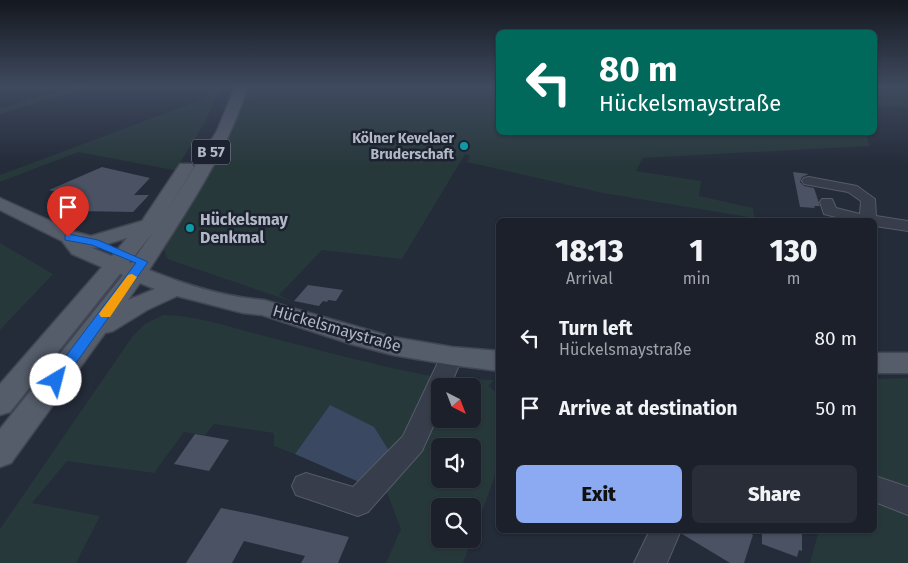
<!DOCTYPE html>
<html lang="en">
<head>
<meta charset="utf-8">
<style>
  :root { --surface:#1b202b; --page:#282d37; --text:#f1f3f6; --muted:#a0a3a9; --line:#393e47; --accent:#8caaf1 }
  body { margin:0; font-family:"Fira Sans",sans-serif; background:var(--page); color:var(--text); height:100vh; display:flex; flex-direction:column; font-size:19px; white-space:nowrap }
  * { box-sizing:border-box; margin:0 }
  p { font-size:16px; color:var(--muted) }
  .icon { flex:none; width:28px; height:28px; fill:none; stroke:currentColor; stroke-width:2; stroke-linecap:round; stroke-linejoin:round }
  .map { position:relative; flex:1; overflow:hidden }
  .drawer { position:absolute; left:496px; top:218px; width:381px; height:315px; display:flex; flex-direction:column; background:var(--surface); border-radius:8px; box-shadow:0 1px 4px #0004,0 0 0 1px var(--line) }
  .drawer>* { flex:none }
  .banner { position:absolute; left:496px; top:30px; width:381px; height:105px; border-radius:8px; box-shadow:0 1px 4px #0004,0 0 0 1px var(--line); background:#00695c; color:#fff; overflow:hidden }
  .needle { width:32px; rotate:138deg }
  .fabs { position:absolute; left:431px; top:378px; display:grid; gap:10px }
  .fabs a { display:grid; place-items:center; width:50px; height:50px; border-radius:8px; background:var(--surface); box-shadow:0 1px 4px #0004,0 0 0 1px var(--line); font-size:25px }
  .pin { position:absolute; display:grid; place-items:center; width:42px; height:42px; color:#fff; margin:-51px -21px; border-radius:50% 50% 50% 0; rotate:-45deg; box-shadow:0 0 5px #0007 }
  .pin .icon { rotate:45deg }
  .me { position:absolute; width:55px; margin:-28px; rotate:37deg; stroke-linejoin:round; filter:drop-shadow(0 0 4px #0008) }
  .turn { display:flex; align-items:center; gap:18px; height:105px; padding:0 20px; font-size:22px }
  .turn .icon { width:65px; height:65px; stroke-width:2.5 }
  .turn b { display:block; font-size:35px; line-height:42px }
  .eta { display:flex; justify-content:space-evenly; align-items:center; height:85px; text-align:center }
  .eta b { font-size:30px; font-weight:800; line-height:35px }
  .cta { display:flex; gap:10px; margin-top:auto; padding:10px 20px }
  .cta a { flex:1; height:58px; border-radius:8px; background:var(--accent); color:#111; font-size:20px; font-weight:800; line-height:58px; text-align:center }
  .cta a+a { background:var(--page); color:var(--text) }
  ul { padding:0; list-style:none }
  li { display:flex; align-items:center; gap:15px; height:70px; padding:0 20px }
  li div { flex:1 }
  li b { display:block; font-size:19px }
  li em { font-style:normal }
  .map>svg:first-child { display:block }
  .green { fill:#27383b; fill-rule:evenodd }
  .water { fill:#3a4861 }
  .building { fill:#4a5263 }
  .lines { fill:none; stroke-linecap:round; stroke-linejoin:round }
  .minor-casing { stroke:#555b68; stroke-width:2 }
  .major-casing { stroke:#404653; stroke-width:3 }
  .minor { fill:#373d4a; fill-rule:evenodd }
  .major { fill:#555c6a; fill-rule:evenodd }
  .route { fill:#1a73e8; stroke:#114b97 }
  .slow { fill:#f59e0b }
  .culture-dot { fill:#0f9aa8; stroke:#1c222f; stroke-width:2 }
  .labels { text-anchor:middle; stroke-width:5; stroke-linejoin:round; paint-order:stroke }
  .far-poi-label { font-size:14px; font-weight:bold; fill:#b2b8c6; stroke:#1c222f; text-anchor:end }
  .shield { fill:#1c222f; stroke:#858b99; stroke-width:1 }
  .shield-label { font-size:15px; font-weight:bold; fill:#b2b8c6 }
  .poi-label { font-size:16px; font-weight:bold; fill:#b2b8c6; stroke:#1c222f; text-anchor:start }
  .street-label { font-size:16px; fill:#b2b8c6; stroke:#1c222f }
</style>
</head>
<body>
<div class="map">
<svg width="908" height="563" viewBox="0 0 908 563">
  <rect width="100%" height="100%" fill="#242b39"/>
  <g class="green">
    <path d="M76,87h17l-93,27v-6z"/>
    <path d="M212,87h9l-17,37 -28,45 -3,1 -95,-18 -78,30v-7l206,-77z"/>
    <path d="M246,87h253v45h366l5,14 -227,12 -7,13 65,10 -2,15 54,12 1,10 -151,-25 -136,-31 3,-6 -5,-2 -63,105 -80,-9 -43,45 14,7 -123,-42 -4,-3 -2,-8 73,-133z"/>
    <path d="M875,87h33v19l-33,1z"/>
    <path d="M0,243l53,31 -53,56z"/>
    <path d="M163,315c31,0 63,11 94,19 58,15 116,31 175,42l-26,58 -15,20 -61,-49 -35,49 -21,-8v-13l-60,-9 -9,11 -21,-3 -30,41 -87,-12 -35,42 68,13 -24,47h-76v-34l132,-192 13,-13z"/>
    <path d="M452,378l42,2 -6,6 11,8v70l-26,73 -1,-31h-32v33h32l-9,24h-77l15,-34 -15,-39 40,-44 14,-37v10h32v-33h-23zM440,446h32v33h-32z"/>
    <path d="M908,378v115l-33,-11v-103z"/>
    <path d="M875,498l33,12v53h-98l9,-33h56z"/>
  </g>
  <path class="water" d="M330,405l44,22 17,27 -32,28 -64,-28z"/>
  <g class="building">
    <path d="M102,167l48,11 -16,17h15l-16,17 -57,-1 -21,-6 15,-9 -21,-6z"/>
    <path d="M793,172l16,2 -7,3 -2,5 4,4 10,2 6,18h-6l1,2 -15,-1z"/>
    <path d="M308,285l35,5 -7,11 -8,-1 -1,2 -4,-1 -4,5 -25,-5z"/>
    <path d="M195,434l34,6 -20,31 -35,-7z"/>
    <path d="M221,508l35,7 93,22 -11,26h-37l4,-7 -61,-15 -12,22h-46z"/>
    <path d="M683,530h61l9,5 -9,28h-14l-48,-29z"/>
    <path d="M762,530h36l4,2v19l-3,-1 -2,7 -35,-13z"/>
  </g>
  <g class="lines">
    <defs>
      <g id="minor">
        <path d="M809,177l48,9 18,13 1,17 32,5v10l-33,-5v-6h-27l-24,-6 -4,-12 2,-3h10l4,9 24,6 1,-13 -13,-9 -44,-8 -2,-3 2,-3z"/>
        <path d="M452,348l8,2 3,6 -13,30h-10v25l-18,40 -54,61 -10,4 -62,-21 -4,-9 4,-9 10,-4 47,14 50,-51 38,-80 3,-6z"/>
        <path d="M875,476l33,11v28l-33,-13z"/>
        <path d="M650,530h31l-14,33h-33z"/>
      </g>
      <g id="major">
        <path d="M235,87h12c-17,61 -64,130 -98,183 37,15 75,27 115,30l129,37 59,10 47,4v20l-47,-6 -59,-10 -42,-11 -89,-29 -19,-2 -66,-17 -30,14 -34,21 -8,2 -94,130 -11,4v-38l123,-154 -3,-1 -110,138 -10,3v-31l102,-117 -30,-13 -10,-13 -62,-31v-12l75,34 16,4 51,-15 38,-57h12l2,3 -33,53 56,-89zM154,231l-23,32h-2zM127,238l-15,18 -22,-9 4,1zM140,283l15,6 -27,11z"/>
        <rect x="875" y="353" width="33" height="20"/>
      </g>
    </defs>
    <use href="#minor" class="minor-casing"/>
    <use href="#major" class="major-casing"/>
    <use href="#minor" class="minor"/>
    <use href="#major" class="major"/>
  </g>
  <linearGradient id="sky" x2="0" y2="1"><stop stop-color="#14181f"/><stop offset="0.52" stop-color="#3f4a5f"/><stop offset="1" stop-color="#3f4a5f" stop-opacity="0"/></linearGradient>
  <rect width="908" height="166" fill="url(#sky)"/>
  <path class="route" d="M68,234l30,6 50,22 -87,122 -5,1 -5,-1 -2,-4 2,-4 85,-113 -44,-18 -27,-5v-5z"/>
  <path class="slow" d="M132,274l5,3 -27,40h-9l-2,-3 2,-3 27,-36z"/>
  <g class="culture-dot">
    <circle cx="464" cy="146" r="5"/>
    <circle cx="190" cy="228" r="5"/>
  </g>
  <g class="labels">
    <g class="far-poi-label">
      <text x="454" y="143">Kölner Kevelaer<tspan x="454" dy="16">Bruderschaft</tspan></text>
    </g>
    <rect class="shield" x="192" y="139.5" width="38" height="25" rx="4"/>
    <g class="shield-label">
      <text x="211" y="157">B 57</text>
    </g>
    <g class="poi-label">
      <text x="200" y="225">Hückelsmay<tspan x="200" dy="18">Denkmal</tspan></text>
    </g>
    <g class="street-label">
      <text transform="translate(337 328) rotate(16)" y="6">Hückelsmaystraße</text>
    </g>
  </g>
</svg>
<div class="fabs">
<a><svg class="needle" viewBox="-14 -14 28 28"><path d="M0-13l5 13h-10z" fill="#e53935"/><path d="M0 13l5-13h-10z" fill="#a0a3a9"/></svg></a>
<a><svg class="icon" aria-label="sound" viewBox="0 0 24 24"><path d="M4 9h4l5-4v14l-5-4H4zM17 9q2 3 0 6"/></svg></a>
<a><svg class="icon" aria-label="search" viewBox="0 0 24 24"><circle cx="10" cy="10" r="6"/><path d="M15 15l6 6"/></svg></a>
</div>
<div class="pin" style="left:68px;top:237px;background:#d93025"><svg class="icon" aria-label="arrive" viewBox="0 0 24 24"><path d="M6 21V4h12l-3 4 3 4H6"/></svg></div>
<svg class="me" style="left:56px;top:380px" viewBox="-20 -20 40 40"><circle r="19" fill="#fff"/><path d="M0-13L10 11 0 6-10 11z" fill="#1a73e8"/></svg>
<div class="banner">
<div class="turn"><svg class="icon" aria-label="left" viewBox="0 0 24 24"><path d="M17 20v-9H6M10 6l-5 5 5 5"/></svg><div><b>80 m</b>Hückelsmaystraße</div></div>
</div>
<section class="drawer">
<div class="eta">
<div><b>18:13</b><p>Arrival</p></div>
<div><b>1</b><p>min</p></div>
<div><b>130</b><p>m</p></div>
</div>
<ul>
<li><svg class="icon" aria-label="left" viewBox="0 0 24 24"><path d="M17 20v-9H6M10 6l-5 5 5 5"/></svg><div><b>Turn left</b><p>Hückelsmaystraße</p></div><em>80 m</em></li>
<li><svg class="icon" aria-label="arrive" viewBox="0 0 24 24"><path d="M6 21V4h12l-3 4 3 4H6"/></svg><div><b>Arrive at destination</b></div><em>50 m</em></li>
</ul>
<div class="cta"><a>Exit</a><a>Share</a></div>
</section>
</div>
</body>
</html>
